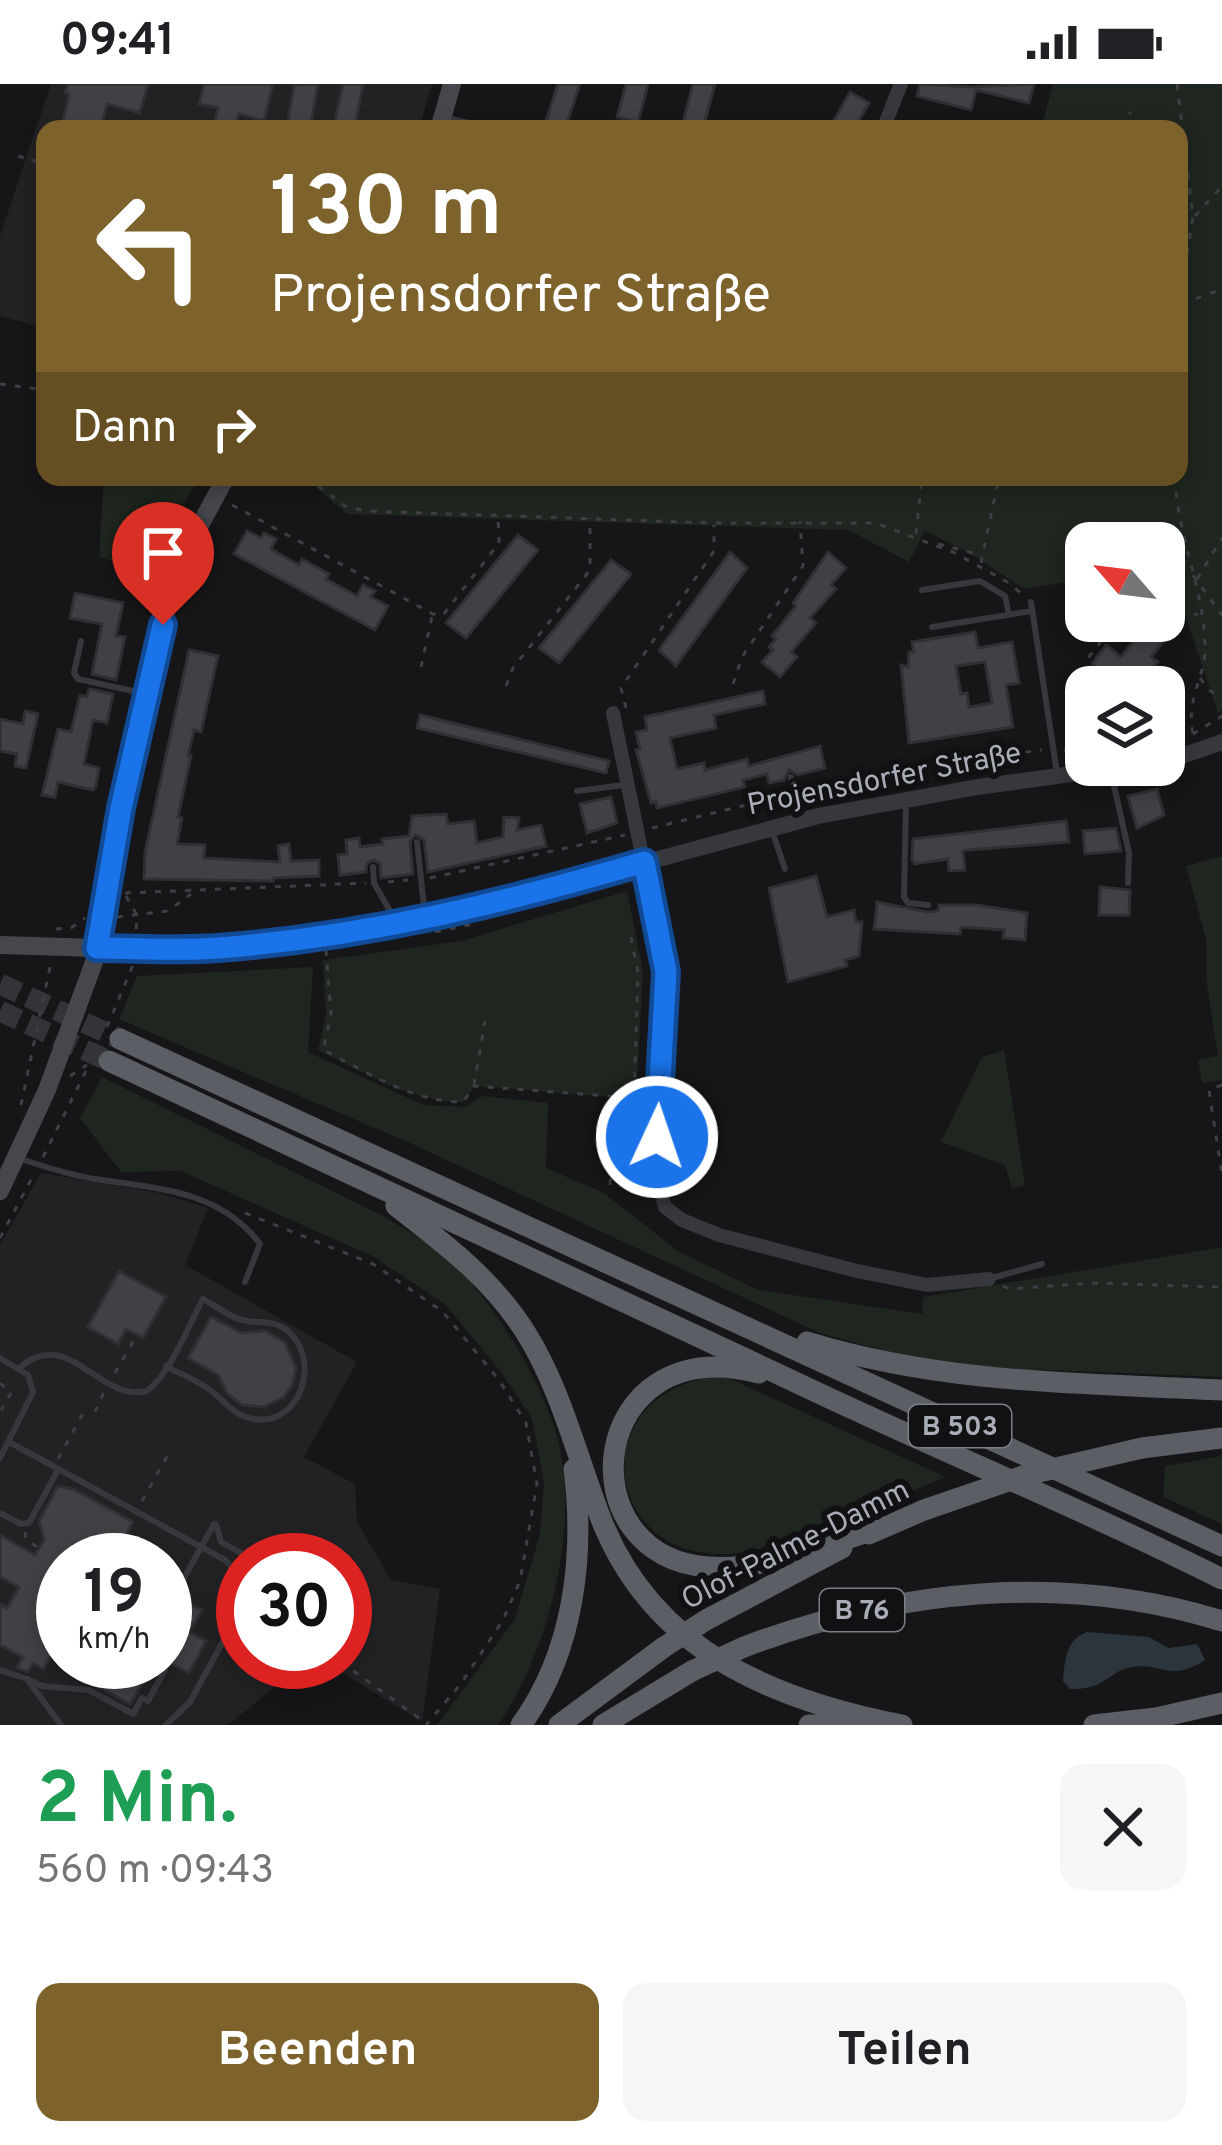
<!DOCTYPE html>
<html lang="de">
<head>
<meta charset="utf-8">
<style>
  :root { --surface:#fff; --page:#f6f6f6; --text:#202124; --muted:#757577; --accent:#7e622b }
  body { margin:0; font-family:Overpass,sans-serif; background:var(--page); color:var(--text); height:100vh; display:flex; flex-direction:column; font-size:45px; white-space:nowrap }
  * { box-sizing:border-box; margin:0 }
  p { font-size:39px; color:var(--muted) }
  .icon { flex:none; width:66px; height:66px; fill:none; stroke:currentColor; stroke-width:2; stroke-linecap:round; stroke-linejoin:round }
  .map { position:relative; height:1641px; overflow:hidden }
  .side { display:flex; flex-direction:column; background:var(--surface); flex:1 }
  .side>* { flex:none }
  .guide { position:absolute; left:36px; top:36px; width:1152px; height:366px; border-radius:24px; box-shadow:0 6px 18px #0003; background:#7e622b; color:#fff; overflow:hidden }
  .needle { width:78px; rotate:298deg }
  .buttons { position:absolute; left:1065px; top:438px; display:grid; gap:24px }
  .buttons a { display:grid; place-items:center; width:120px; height:120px; border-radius:24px; background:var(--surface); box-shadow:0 6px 18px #0003; font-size:60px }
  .speed { position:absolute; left:36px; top:1449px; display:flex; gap:24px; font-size:60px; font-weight:700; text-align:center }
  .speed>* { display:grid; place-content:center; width:156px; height:156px; border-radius:50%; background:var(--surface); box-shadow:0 6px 18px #0003; line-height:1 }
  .speed small { font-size:30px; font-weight:400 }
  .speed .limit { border:18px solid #d22; background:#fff; color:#111 }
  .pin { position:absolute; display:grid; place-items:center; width:102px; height:102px; color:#fff; margin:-123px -51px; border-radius:50% 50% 50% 0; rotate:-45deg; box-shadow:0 0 12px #0007 }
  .pin .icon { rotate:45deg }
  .me { position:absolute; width:132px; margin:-66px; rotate:3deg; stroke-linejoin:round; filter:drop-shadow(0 0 9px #0008) }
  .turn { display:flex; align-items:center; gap:42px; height:252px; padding:0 36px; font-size:54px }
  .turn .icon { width:156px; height:156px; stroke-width:2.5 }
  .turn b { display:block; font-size:84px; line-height:102px }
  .then { display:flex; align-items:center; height:114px; padding:0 36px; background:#0003; gap:24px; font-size:45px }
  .round { display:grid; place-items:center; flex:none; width:126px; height:126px; border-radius:24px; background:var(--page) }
  .head { display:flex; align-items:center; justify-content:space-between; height:204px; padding:0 36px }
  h1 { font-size:72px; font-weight:700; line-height:90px; color:#1e9e55 }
  .cta { display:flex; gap:24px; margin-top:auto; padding:24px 36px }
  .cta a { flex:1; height:138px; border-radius:24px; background:var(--accent); color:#fff; font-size:48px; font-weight:700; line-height:138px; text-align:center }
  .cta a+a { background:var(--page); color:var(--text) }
  .status { display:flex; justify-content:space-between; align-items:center; height:84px; padding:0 60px; background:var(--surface); direction:ltr }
  .status svg { height:33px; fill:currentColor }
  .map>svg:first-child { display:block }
  .built { fill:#222225; fill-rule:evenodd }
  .green { fill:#1e261f }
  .water { fill:#2c353c }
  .building { fill:#404145; stroke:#303034; stroke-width:3; fill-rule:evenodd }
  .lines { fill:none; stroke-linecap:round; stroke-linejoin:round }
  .trunk-tunnel { stroke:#333438; stroke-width:21; stroke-dasharray:21 10; stroke-linecap:butt }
  .path { stroke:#3d3f44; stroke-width:3; stroke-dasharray:6 9; stroke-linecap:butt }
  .service { stroke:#37383d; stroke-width:6 }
  .minor { stroke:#37383d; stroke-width:14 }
  .tertiary { stroke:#37383d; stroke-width:16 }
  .secondary { stroke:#45474d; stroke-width:18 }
  .trunk { stroke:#5b5e65; stroke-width:21 }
  .trunk-bridge { stroke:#5b5e65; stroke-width:21 }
  .route-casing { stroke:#114b97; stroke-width:30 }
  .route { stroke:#1a73e8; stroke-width:21 }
  .labels { text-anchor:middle; stroke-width:12; stroke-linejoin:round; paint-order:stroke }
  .shield { fill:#111113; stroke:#7b7e86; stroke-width:3 }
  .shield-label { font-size:27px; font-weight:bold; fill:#a8adb8 }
  .street-label { font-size:30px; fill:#a8adb8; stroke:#111113 }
</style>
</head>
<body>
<div class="status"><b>09:41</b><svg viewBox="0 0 49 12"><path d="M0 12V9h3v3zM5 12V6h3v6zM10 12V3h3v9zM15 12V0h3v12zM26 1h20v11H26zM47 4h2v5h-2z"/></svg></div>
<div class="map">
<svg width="1222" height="1641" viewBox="0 0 1222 1641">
  <rect width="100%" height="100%" fill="#161618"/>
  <g class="built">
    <path d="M51,0h381l-13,45h-374v199l-45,-12v-80z"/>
    <path d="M41,1089l118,20 49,15 -23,57 172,97 -53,95 51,27 2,38 34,58 49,9 -18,133 -97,-60h20v-102h-102v102h63l-78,63h-228v-480zM63,1476h102v102h-102z"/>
  </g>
  <g class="green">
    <path d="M1053,0h169v626l-4,3 -49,-146h-5v-24h-78v36l-62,10 -56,-37 -43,-21 -16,31 -61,-32 -501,-16 -44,-37h876v-348h-138z"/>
    <path d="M104,393h97l-23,34 -24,62 -55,-16z"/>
    <path d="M1222,772v224l-20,3 -4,-23 20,-4 -11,-71 -1,-46 -20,-73z"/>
    <path d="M627,807l16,81 -7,130 -22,-5 -139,-11 -12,16c-53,0 -99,-30 -145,-52l8,-35 -3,-55 138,-19z"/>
    <path d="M313,883l-5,85 115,53 43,2 15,-11 67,7 -2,65 58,25 74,58 80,39 164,24 1,-17 299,-50v130l-247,-10 -57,-7 -98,-27 -410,-190 -291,-124 18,-43z"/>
    <path d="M1004,966l21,135 -13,3 -7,-23 -64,-23 41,-85z"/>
    <path d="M102,993l283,140c26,16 54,31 75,53 38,42 71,95 91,148 35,91 0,231 -53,307h-61l78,-106 25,-85 4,-52 -12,-64 -31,-46 -55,-67 -72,-48 -193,-86 -60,1 -41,-54z"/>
    <path d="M724,1292l222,101c-56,22 -162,75 -218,77 -132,5 -143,-169 -4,-178z"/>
    <path d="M1222,1372v68l-59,-27 2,-31z"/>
  </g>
  <path class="water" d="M1087,1548l62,5 19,11 29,-4 8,16c-35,23 -43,2 -74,7 -22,4 -25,23 -61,22l-7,-8c2,-20 2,-41 24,-49z"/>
  <g class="building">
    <path d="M68,0h80l-8,29 -33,-9 -6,25h-40l8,-35 -4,-1z"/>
    <path d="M204,0h69l-9,37 -25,-7 -4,15h-22l5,-21 -19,-4z"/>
    <path d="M318,0l-8,45 -23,-3 7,-41z"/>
    <path d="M343,0h20l-8,45h-22z"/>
    <path d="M558,0h22l-15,45 -20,-5z"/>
    <path d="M626,0h22l-10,38 -21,-5z"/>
    <path d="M693,0h22l-12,45 -21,-2z"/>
    <path d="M920,0l49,3 65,-3 -5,19 -53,-13 -5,20 -54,-14z"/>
    <path d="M850,8l19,11 -15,26h-25z"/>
    <path d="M247,447l14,7 3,-5 12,6 -5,10 28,16 3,-6 27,15 -3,5 31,17 6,-11 12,6 -4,6 17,9 -13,24 -141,-76z"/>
    <path d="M518,451l20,15 -72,88 -20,-15z"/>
    <path d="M730,468l17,16 -71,98 -17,-16z"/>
    <path d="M828,468l18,16 -15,17 5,4 -26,29 6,5 -25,29 6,5 -17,20 -18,-15 11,-12 -4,-3 7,-8 -4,-3 24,-30 -3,-3z"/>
    <path d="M611,476l20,14 -72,89 -20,-15z"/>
    <path d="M75,509l48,10 -7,33 9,1 -9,43 -24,-6 10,-50 -32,-6z"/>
    <path d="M1144,544l18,15 -11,14 7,5 -20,25h-32l6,-7 -20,-16 14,-19 15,12z"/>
    <path d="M975,548l3,16 34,-6 7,41 -13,2 7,42 -104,16 -8,-78 7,2 1,-15h5l-2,-10zM985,578l7,41 -23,4 -2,-14 -6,1 -5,-28z"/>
    <path d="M189,566l29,6 -17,76 -7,-2 -6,26h3l-13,61 4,1 -5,26 28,1 -1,13 76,4 -2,-16 11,-2 2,17 28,-1v16l-46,2v3l-129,-2 1,-27z"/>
    <path d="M89,605l24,5 -6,29 -14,-3 -9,44 15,4 -3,18 -3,4 -35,-8 -3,15 -13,-2 16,-66 13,3 9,-37 7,2z"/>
    <path d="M763,607l2,13 -51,11 2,13 -46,10 7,31 27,-6 1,7 42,-11 2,7 71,-20 5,22 -27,7 -9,-5 -5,10 -15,3 -2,-9 -24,6 2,7 -88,21 -1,-7 -5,2 -15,-53 4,-1 -4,-17 11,-2 -2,-13z"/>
    <path d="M25,627l13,3 -12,54 -11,-2 2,-12 -17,-3v-32l23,5z"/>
    <path d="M420,631l189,46 -3,12 -189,-45z"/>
    <path d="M1157,705l7,26 -27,13 -9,-32z"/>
    <path d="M611,713l6,26 -30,10 -7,-29z"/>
    <path d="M446,730l2,10 26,-3 3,22 26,-6 1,-20 15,1 -2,12 24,-5 5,21 -118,26 -4,-32 -9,-5 -5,7 3,32 -32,4 -1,-14 -6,-4 -7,3 -1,9 -26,3 -2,-20 9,-1 -1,-14 13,-2 1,9 23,-3 -1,-5 27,-3 3,-20z"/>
    <path d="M1066,737l3,21 -101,8 -5,1 2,19 -16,1 -1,-12 -33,5 -3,-4 1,-21z"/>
    <path d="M1116,744l5,23 -36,3 -2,-23z"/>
    <path d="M816,792l11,41 27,-7 2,12h6l-3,34 -14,4 2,6 -59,16 -19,-94z"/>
    <path d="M1100,803l30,3 -1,25h-30z"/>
    <path d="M877,818l50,10 11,-1 1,-6h38l50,8 -2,27 -22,-2 1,-8 -43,-3 -1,7 -86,-5z"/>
    <path d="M119,1187l47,26 -23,41 -17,-9 -8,15 -30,-17z"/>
    <path d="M211,1233l31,16 23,-2 20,11 11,26 -3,15 -9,14 -20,10 -22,-2 -15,-12 -9,-18 -30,-17z"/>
    <path d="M58,1402l15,3 60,33 -11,22 29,16h-88v89l-6,-3 -14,23 -10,-6 -5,9 -11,-4 6,-11 -23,-12v-41l7,4 12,-21 -19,-10v-42l35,20 9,-15 -5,-19z"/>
    <path d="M189,1520l13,6 -12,22 16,9 -17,32 -24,-12v-41l13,6z"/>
    <path d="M102,1578h53l-25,42 -39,-21z"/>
  </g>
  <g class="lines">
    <g class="trunk-tunnel">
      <path d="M0,900l120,55"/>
      <path d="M0,927l109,50"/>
    </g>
    <g class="path">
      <path d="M1177,0l16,133 -14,85"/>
      <path d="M1127,45l3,-17"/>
      <path d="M18,72l27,8"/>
      <path d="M1195,132l27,-30"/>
      <path d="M1181,215h14l27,-10"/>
      <path d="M0,300l45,6"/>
      <path d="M306,393l39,29 21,5 348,12h162l79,30 54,30 16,14"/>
      <path d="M1175,393c2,57 28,110 30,166 2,34 -20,54 -12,91"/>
      <path d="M232,421l201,109 10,1 56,-72 -1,-27"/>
      <path d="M916,450l6,-57"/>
      <path d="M938,460l43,11"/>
      <path d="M981,479l18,-86"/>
      <path d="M1193,491l29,40"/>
      <path d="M1197,495l25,-41"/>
      <path d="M1164,534l34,-4"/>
      <path d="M421,583l11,-51"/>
      <path d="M1200,594l9,12 13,8"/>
      <path d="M733,600l9,-27 61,-91 -3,-45"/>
      <path d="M506,602l7,-18 77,-98v-52"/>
      <path d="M1090,603l-2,-29 15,-19 38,-18"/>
      <path d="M626,624l-5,-20 93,-137v-26"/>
      <path d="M1164,659l29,-9 29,-18"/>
      <path d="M1064,666l22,1"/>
      <path d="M804,707l96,-23 142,-18"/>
      <path d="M652,744l131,-32"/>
      <path d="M430,794l195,-43"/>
      <path d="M388,798l20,-2"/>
      <path d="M125,809l241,-10"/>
      <path d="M126,812l11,19 -1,16"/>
      <path d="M117,833l51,-6 23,-17"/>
      <path d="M56,845l15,-1 14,-10"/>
      <path d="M435,848l43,-9"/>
      <path d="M631,853l7,36 -4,123"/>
      <path d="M326,866l5,65 -8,35c45,22 88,52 140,52l11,-16 174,13"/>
      <path d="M107,943l26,-62"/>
      <path d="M70,992l17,-11"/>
      <path d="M474,1001l11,-64"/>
      <path d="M1222,1001l-13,5 13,85"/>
      <path d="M21,1021l30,-143"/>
      <path d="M43,1073l47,-94"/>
      <path d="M610,1101l4,-88"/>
      <path d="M245,1129l128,51 69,47 57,69 27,43 11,61 -17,97 -17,39 -43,65 -34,40"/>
      <path d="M0,1154l33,-62"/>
      <path d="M1003,1202l6,3 85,-6 128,4"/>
      <path d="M115,1289l22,-38"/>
      <path d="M0,1299l11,10 -10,17"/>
      <path d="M95,1328l9,-20"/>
      <path d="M58,1375l28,-51"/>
      <path d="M142,1417l27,-48"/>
      <path d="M25,1448l1,8 13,8"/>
      <path d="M341,1578l86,62"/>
    </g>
    <g class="service">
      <path d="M922,506l58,-9 25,15 4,19"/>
      <path d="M1031,518l26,171"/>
      <path d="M932,543l100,-16"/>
      <path d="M81,557l-7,32 4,6 64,14"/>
      <path d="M1111,688l18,81 -1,30"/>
      <path d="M791,693l6,44"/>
      <path d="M577,707l47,-6"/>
      <path d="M906,718l-2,95 4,6 20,2"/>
      <path d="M772,747l13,38"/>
      <path d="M417,758l8,74"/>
      <path d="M373,783l1,16 23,40"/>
      <path d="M21,1075c24,8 49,16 74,20 61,10 124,10 165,65l-15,38"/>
      <path d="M992,1194l50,-14"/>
      <path d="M0,1274l28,17 5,17 -33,66"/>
      <path d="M18,1285c50,-46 80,34 129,22 25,-20 40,-63 56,-92 11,6 22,14 33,19 18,8 36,-1 53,14 32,29 12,94 -35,87 -19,-3 -26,-14 -39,-25 -12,-12 -34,-19 -49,-28"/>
      <path d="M9,1358l216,118 14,15 4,19"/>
      <path d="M0,1429l21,11 8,-1 29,-53"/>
      <path d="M216,1440l5,18 32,18"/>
      <path d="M165,1519l4,2 45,-81"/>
      <path d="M0,1586l27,9"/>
      <path d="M61,1641l-34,-46 15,7 47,4 44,24 9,-16 6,3 17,-31"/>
      <path d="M166,1641l24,-23 49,-90 4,-16"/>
    </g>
    <g class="minor">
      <path d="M442,37l37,8"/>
      <path d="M883,45l18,-45"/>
      <path d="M613,629l53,259 -11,201 10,34 17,13 37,15 138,36 70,14 62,-6"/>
    </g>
    <g class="tertiary">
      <path d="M1164,678l58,-20"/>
      <path d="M97,864h123l143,-17 155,-34 300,-81 160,-29 159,-22"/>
    </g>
    <g class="secondary">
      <path d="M439,45l13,-45"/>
      <path d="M0,861l97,3"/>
      <path d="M0,1107l47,-101 47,-128 27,-154 50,-218 21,-50 34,-63"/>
    </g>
    <g class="trunk">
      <path d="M120,955l1102,507"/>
      <path d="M109,977c228,106 456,213 684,320 142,68 288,127 429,198"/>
      <path d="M396,1122c49,38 96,73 130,127 35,56 51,124 75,186 52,132 172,181 301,206"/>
      <path d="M807,1258c138,42 272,41 415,48"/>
      <path d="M759,1289c-173,-45 -195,185 -50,194 56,4 116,-23 170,-38"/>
      <path d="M1142,1364l80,-10"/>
      <path d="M869,1450l55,-24"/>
      <path d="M706,1536l136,-72"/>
      <path d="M744,1563c154,-58 319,-75 478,-26"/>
      <path d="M521,1641c53,-73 64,-169 53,-256"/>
      <path d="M559,1641l105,-78"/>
      <path d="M603,1641l89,-54"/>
      <path d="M809,1641l41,-1"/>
      <path d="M1094,1641l62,-7 66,-15"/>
    </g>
    <g class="trunk-bridge">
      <path d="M924,1426l102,-35 116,-27"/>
      <path d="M664,1563l42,-27"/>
      <path d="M692,1587l52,-24"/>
    </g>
  </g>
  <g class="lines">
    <defs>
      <path id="route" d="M163,541l-42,183 -24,140c40,0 81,3 121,0 146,-11 286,-45 426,-86l22,110 -9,165"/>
    </defs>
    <use href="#route" class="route-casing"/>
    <use href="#route" class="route"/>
  </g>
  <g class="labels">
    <g class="shield">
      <rect x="909" y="1321" width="102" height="42" rx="9"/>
      <rect x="820" y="1505" width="84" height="42" rx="9"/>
    </g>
    <g class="shield-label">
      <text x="960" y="1351">B 503</text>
      <text x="862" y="1535">B 76</text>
    </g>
    <g class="street-label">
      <text transform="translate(884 694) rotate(-11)" y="10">Projensdorfer Straße</text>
      <text transform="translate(795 1460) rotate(-27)" y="10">Olof-Palme-Damm</text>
    </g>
  </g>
</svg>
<div class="buttons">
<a><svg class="needle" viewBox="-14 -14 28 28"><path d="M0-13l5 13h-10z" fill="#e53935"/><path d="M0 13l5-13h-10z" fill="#757577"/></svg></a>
<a><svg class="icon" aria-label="layers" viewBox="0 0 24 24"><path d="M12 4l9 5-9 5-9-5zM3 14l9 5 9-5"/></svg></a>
</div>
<div class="speed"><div>19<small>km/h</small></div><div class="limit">30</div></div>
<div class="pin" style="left:163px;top:541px;background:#d93025"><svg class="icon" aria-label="arrive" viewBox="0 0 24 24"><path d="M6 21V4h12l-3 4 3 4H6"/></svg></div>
<svg class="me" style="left:657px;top:1053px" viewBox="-20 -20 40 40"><circle r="17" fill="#1a73e8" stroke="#fff" stroke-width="3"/><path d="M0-11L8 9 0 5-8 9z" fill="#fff"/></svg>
<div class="guide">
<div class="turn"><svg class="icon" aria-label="left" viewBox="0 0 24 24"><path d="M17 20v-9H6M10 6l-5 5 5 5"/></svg><div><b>130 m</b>Projensdorfer Straße</div></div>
<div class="then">Dann<svg class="icon" aria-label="right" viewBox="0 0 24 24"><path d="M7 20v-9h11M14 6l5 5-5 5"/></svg></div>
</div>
</div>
<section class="side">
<div class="head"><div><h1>2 Min.</h1><p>560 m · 09:43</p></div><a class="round"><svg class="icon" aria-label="close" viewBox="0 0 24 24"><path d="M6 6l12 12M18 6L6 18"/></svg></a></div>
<div class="cta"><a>Beenden</a><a>Teilen</a></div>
</section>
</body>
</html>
